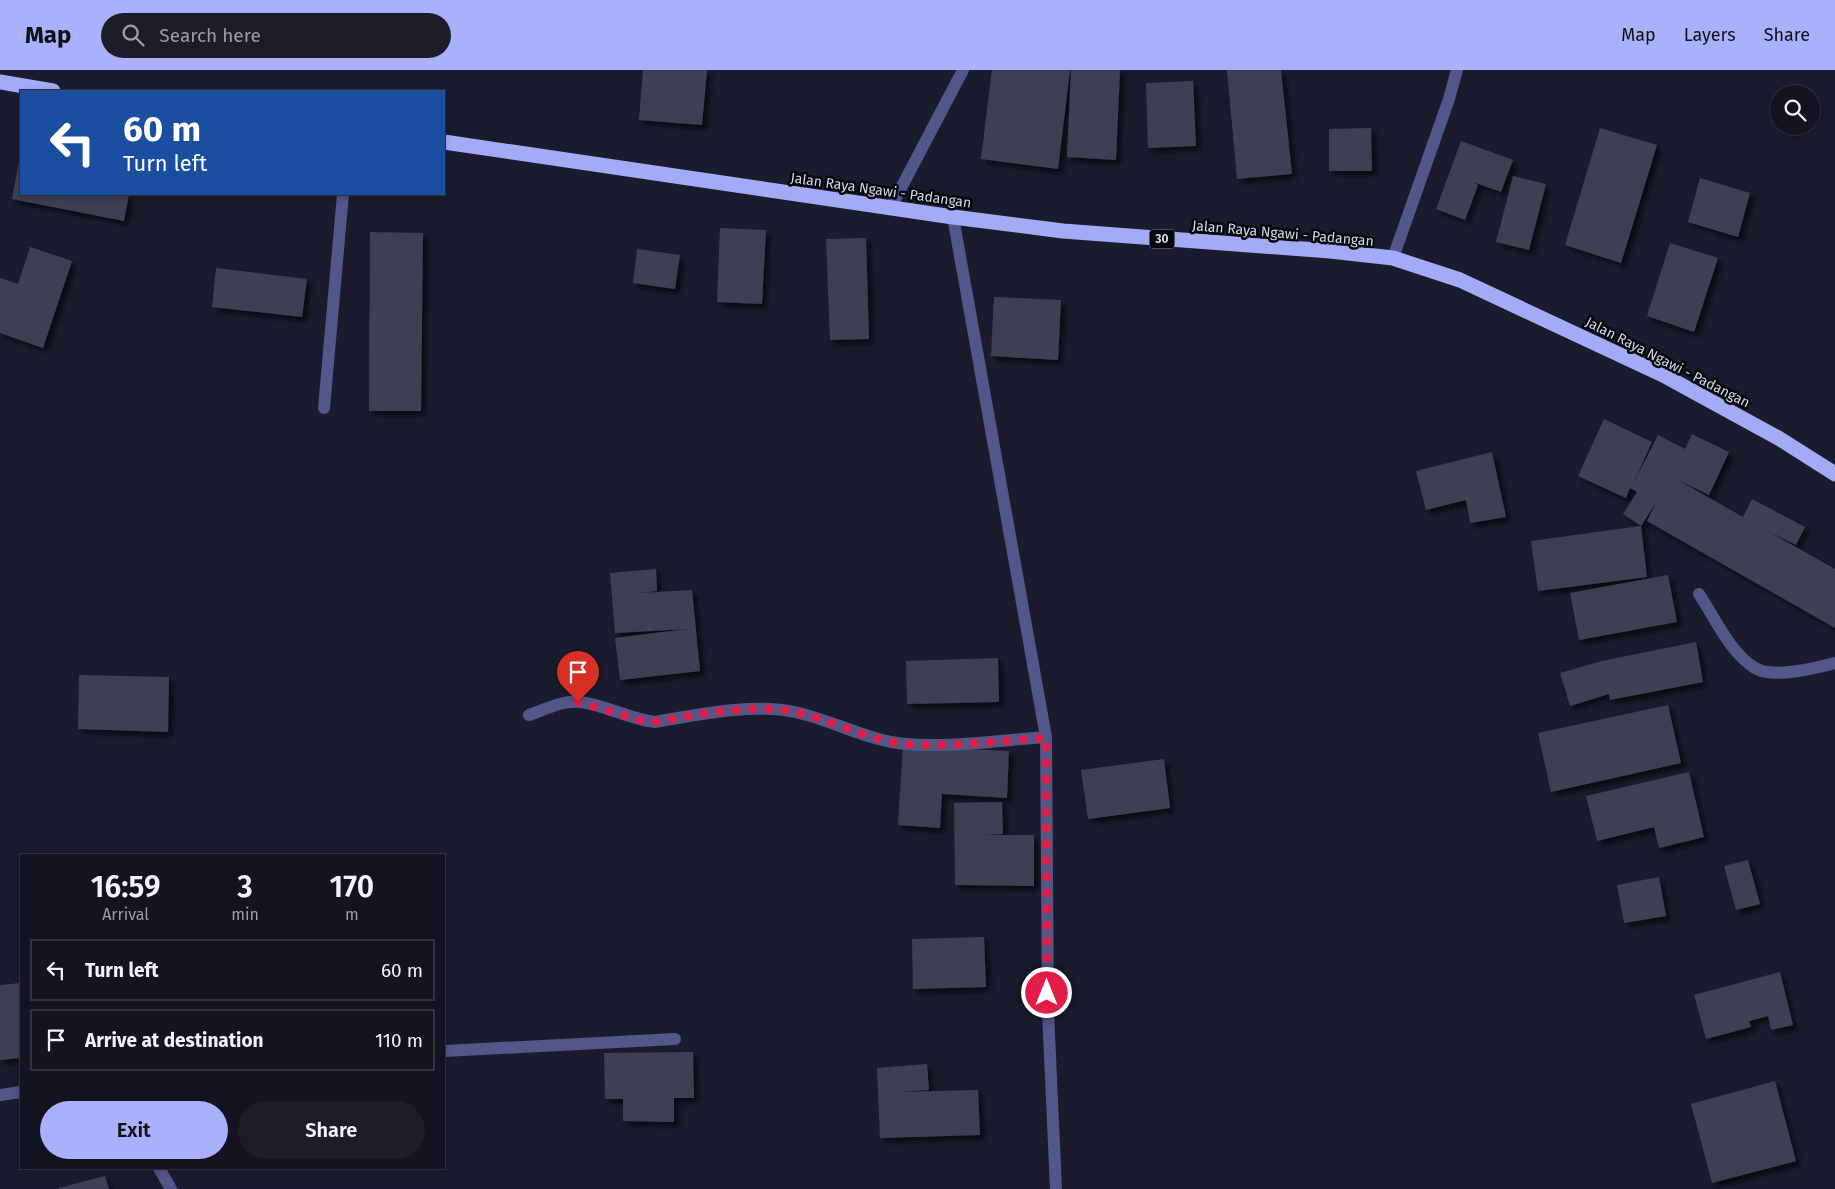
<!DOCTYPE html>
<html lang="en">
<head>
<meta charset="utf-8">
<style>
  :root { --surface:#141421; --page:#1d1d2a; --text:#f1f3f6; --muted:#9d9ea5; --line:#33333f; --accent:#a9b0fc }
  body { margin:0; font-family:"Fira Sans",sans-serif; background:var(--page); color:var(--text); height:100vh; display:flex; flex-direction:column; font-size:19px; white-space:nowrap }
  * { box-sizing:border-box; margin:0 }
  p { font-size:16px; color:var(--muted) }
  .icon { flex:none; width:28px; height:28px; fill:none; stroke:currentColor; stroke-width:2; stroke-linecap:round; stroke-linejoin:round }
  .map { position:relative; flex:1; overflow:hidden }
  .drawer { position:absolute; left:20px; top:784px; width:425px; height:315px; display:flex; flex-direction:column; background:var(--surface); border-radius:0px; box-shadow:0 2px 8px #0003,0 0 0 1px var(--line) }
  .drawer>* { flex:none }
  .guide { position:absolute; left:20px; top:20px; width:425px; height:105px; border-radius:0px; box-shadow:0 2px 8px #0003,0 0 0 1px var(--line); background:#1a4fa0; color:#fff; overflow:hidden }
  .fabs { position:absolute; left:1770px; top:15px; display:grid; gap:10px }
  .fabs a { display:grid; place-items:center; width:50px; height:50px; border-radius:50%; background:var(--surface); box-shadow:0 2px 8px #0003,0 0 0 1px var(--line); font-size:25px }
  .pin { position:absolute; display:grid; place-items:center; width:42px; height:42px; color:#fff; margin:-51px -21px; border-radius:50% 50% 50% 0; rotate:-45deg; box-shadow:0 0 5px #0007 }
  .pin .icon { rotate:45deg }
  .me { position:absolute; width:55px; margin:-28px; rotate:0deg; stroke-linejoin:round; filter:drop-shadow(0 0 4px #0008) }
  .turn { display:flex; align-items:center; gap:18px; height:105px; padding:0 20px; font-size:22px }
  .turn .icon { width:65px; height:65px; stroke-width:2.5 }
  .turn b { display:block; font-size:35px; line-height:42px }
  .eta { display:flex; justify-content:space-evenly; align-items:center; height:85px; text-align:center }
  .eta b { font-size:30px; font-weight:600; line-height:35px }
  .action { display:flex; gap:10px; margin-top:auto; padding:10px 20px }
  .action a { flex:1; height:58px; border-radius:30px; background:var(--accent); color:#111; font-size:20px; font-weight:600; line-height:58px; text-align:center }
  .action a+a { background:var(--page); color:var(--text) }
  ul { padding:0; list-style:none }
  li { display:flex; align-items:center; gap:15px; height:62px; margin:0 10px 8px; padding:0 10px; border:2px solid var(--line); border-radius:0px }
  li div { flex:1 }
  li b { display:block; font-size:19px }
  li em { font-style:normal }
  header { display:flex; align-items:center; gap:30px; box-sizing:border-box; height:70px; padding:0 25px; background:var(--accent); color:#111 }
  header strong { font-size:24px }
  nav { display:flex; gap:28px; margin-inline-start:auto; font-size:18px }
  .search { width:350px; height:45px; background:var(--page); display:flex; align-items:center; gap:12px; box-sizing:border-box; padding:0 18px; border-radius:28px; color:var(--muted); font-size:19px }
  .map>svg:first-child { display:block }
  .building { fill:#3e4053; filter:url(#shadow) }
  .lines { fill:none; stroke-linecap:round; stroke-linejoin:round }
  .street { stroke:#525688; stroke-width:12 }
  .highway { stroke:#a4abf6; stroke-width:15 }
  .route { stroke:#e11d48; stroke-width:9; stroke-dasharray:0 16.2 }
  .labels { text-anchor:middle; stroke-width:5; stroke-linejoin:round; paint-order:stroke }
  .shield { fill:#06070d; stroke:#9899a3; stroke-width:1 }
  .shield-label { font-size:12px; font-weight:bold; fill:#d6d8e3 }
  .street-label { font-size:14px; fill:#d6d8e3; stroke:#06070d }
</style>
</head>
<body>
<header>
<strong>Map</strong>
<div class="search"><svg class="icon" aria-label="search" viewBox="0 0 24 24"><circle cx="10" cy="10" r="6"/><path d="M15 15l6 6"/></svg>Search here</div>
<nav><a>Map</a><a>Layers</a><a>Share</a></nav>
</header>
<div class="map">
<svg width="1835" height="1119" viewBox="0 0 1835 1119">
  <defs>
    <filter id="shadow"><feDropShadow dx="4.5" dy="4.5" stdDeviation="2.5" flood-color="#0009"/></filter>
  </defs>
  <rect width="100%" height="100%" fill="#1a1b2c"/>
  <g class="building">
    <path d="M643,0h64l-5,55 -63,-5z"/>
    <path d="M992,0h78l-12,99 -77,-10z"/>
    <path d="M1071,0h49l-4,90 -49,-3z"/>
    <path d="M1227,0h54l11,104 -55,5z"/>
    <path d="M1193,11l3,65 -48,2 -2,-65z"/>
    <path d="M1371,58l1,43h-43v-42z"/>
    <path d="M1600,58l57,17 -36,118 -56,-18z"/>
    <path d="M1461,71l52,19 -12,32 -28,-10 5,3 -13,35 -29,-11z"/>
    <path d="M20,85l1,39h108l-5,27 -112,-22z"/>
    <path d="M1513,106l33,8 -17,66 -33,-8z"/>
    <path d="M1700,108l50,15 -12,44 -50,-15z"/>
    <path d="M720,158l46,2 -4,74 -45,-2z"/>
    <path d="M370,162l53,1 -2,178h-52z"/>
    <path d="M866,168l3,101 -39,1 -4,-101z"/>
    <path d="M1670,173l48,15 -24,74 -47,-16z"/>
    <path d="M30,177l42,14 -29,87 -43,-15v-55l18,6z"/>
    <path d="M637,179l43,6 -5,34 -42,-6z"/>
    <path d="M216,198l91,11 -5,38 -90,-10z"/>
    <path d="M994,227l67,3 -3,60 -67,-4z"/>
    <path d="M1604,349l48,23 -19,42 25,-49 27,14 7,-15 37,18 -20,43 -31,-15 65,37 9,-18 53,28 -9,18 -32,-16 71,40v59l-188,-107 10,-20 -16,25 6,51 -109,14 -7,-50 110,-15 -18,-12 14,-22 -7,-4 -4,10 -48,-22z"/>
    <path d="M1492,382l14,65 -36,6 -4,-23 -40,10 -10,-39z"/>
    <path d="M656,499l1,22 -19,2 54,-3 8,81 -80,9 -5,-42 72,-9 -72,4 -5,-60z"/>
    <path d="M1668,505l9,47 -98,18 -9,-47z"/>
    <path d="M1696,572l7,40 -93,18 -1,-6 -39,12 -10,-33 42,-12z"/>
    <path d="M998,588l1,44 -92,2 -1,-43z"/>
    <path d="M79,605l90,2 -1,55 -90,-3z"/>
    <path d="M1668,635l13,58 -130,29 -13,-59z"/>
    <path d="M903,676l106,5 -2,47 -65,-4 -2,34 -42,-3z"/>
    <path d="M1164,689l6,49 -82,11 -7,-49z"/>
    <path d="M1689,702l15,65 -45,11 -5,-21 -57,14 -11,-45z"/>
    <path d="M1002,732l1,32 -20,1h51v51l-79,-1 -1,-82z"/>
    <path d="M1748,790l12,44 -24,6 -12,-44z"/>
    <path d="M1659,807l7,39 -42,7 -7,-38z"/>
    <path d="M984,867l2,50 -73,2 -1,-50z"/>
    <path d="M1780,902l13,53 -22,5 -3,-14 -19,5 2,6 -45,12 -12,-44z"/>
    <path d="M21,913v75l-21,2v-75z"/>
    <path d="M693,982l1,46h-20v24l-51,-1v-22h-18l-1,-46z"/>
    <path d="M927,994l2,26 -32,2 81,-2 2,45 -100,3 -3,-70z"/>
    <path d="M1775,1011l21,80 -84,22 -21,-79z"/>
    <path d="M105,1106l4,13h-50v-1z"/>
  </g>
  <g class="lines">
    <g class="street">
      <path d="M890,139l73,-139"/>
      <path d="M953,147l93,520 2,275 8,177"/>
      <path d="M1393,188l56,-159 8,-29"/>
      <path d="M324,338l19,-214"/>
      <path d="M1699,524c16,24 31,59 56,74 18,11 61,0 80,-5"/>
      <path d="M529,645c15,-5 33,-15 50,-13 25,2 49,17 76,20 42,-7 98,-19 140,-10 37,8 71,28 110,32 42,4 97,-4 141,-7"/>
      <path d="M444,981l231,-12"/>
      <path d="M0,1025l21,-3"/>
      <path d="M159,1098l12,21"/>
    </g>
    <g class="highway">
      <path d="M0,12l53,9"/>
      <path d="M444,72l509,75 110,14 267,20 63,7 67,22 203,95 117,64 55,35"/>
    </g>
  </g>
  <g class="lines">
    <path class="route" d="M578,632l61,18 16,2c42,-7 98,-19 140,-10 37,8 72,28 110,32 43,4 96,-4 141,-6l1,255"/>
  </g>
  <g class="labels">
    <rect class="shield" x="1149.5" y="159.5" width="25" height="19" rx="4"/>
    <g class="shield-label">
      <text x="1162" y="173">30</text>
    </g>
    <g class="street-label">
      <text transform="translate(881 120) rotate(8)" y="5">Jalan Raya Ngawi - Padangan</text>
      <text transform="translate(1283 163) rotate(5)" y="5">Jalan Raya Ngawi - Padangan</text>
      <text transform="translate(1668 292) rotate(27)" y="5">Jalan Raya Ngawi - Padangan</text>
    </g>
  </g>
</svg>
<div class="fabs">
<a><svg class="icon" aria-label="search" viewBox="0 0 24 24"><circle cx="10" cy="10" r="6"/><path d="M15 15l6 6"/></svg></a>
</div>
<div class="pin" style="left:578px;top:632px;background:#d93025"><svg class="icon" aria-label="arrive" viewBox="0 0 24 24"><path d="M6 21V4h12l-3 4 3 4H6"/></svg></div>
<svg class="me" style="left:1047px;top:923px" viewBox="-20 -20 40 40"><circle r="17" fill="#e11d48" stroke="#fff" stroke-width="3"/><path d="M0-11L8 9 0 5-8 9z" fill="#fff"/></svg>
<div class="guide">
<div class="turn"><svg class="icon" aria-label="left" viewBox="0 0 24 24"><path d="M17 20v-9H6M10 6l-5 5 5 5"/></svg><div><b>60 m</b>Turn left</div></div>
</div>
<section class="drawer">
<div class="eta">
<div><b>16:59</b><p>Arrival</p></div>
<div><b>3</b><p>min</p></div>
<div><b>170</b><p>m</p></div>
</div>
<ul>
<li><svg class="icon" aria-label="left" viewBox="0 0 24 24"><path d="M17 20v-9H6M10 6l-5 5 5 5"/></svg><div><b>Turn left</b></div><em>60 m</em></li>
<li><svg class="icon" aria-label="arrive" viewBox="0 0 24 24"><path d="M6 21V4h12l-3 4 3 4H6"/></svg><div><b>Arrive at destination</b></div><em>110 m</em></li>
</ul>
<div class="action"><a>Exit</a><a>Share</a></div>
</section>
</div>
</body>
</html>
